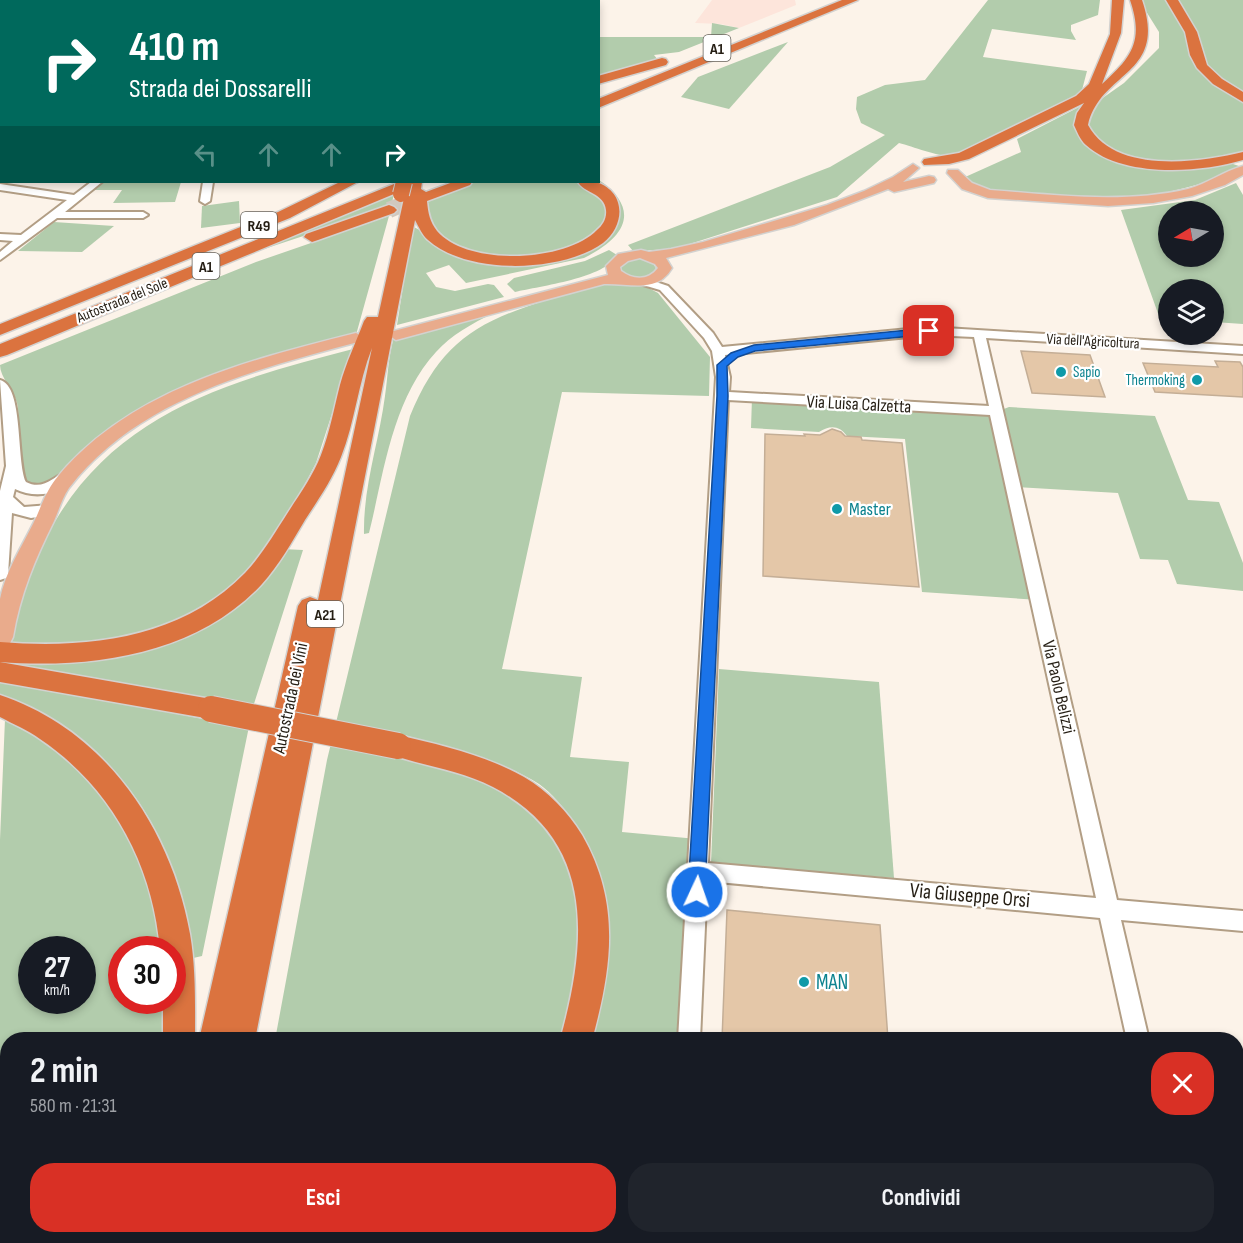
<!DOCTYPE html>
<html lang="it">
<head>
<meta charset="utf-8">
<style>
  :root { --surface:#171b24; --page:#20242c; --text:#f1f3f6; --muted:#9ea1a6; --accent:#d93025 }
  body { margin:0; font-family:"Sofia Sans Condensed",sans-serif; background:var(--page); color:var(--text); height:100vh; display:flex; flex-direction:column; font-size:22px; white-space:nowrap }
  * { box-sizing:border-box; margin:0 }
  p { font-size:20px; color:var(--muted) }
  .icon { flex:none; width:33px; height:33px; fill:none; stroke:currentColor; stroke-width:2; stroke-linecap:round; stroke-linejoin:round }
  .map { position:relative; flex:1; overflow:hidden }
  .panel { position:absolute; left:0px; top:1032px; width:1244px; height:212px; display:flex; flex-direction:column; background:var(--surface); border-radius:24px 24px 0 0; box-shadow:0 3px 9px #0003 }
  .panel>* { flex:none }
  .top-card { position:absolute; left:0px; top:0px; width:600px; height:183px; box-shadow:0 3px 9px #0003; background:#00695c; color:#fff; overflow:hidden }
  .needle { width:39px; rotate:260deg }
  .buttons { position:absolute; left:1158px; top:201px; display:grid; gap:12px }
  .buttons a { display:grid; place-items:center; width:66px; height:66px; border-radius:50%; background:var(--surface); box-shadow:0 3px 9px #0003; font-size:30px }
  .speed { position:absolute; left:18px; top:936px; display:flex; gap:12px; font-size:30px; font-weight:700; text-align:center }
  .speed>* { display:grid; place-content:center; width:78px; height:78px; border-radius:50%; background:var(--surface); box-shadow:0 3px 9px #0003; line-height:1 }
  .speed small { font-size:15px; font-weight:400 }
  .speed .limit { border:9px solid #d22; background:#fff; color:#111 }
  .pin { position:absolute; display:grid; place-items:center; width:51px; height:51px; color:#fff; margin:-26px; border-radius:12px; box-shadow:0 3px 9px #0006 }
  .me { position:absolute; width:66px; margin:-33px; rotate:3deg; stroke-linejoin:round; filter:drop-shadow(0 0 4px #0008) }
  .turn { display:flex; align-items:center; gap:21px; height:126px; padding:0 30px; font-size:27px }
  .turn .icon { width:78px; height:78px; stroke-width:2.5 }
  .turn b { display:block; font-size:42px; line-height:51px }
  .lanes { display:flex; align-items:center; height:57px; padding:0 30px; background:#0003; justify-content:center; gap:30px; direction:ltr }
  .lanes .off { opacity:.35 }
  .round { display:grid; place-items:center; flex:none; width:63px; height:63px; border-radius:24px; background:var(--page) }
  .summary { display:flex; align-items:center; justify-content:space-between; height:102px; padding:0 30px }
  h1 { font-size:36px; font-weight:700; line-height:45px }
  .primary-button { display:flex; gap:12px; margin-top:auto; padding:12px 30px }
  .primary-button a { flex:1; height:69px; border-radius:24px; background:var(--accent); color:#fff; font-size:24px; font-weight:700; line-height:69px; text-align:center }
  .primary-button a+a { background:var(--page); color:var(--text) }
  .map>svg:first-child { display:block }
  .commercial { fill:#fde5db }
  .green { fill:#b2ccac; fill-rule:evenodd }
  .building { fill:#e4c7a8; stroke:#c4ae96; stroke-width:1.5 }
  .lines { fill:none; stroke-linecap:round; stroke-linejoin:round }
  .highway-tunnel { stroke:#d1c8be; stroke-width:16; stroke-dasharray:16 8; stroke-linecap:butt }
  .minor-casing { stroke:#b29e85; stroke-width:4 }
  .major-casing { stroke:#d3d2d0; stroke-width:3 }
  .highway-casing { stroke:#d3d2d0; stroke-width:3 }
  .minor { fill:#fff; fill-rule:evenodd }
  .major { fill:#e9ab8c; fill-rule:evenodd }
  .highway { fill:#db733f; fill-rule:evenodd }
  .highway-bridge-far1-casing { stroke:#d3d2d0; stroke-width:18; stroke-linecap:butt }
  .highway-bridge-casing { stroke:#d3d2d0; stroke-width:28; stroke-linecap:butt }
  .highway-bridge-far1 { stroke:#db733f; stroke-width:16 }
  .highway-bridge { stroke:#db733f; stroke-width:26 }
  .route { fill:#1a73e8; stroke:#114b97; stroke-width:1.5 }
  .culture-dot { fill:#0f9aa8; stroke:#fff; stroke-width:2 }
  .labels { text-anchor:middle; stroke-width:4.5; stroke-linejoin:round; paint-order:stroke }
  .far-street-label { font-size:15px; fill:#251e14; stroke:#fff }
  .far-culture-label { font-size:15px; fill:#0d838f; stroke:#fff; text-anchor:start }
  .shield { fill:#fff; stroke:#66625a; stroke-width:1.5 }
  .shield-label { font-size:16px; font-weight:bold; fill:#251e14 }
  .street-label { font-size:18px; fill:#251e14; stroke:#fff }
  .culture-label { font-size:18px; fill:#0d838f; stroke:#fff; text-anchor:start }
  .near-street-label { font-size:21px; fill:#251e14; stroke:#fff }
  .near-culture-label { font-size:21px; fill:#0d838f; stroke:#fff; text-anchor:start }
</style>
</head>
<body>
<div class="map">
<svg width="1243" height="1243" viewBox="0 0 1243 1243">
  <rect width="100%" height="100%" fill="#fcf3e9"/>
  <path class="commercial" d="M712,0h83l1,5 -57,23 -18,-4 -26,-1z"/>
  <g class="green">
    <path d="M988,0h112l-2,15 -27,10v6l5,9 -84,-11 -9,28 104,14 -5,19 -4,7 -123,59c-13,2 -41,-9 -56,-13l-62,54 -163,52 -41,2 -5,-6 202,-78 55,-32 -24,-12 -5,-14 1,-12 28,-12 40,-5z"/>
    <path d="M1139,0h30l13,22 11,34 50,45v53l-6,3 -74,8 -55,-14 -24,-30 13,-19 27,-19 35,-35v-16z"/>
    <path d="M1174,0h69v96l-37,-28z"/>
    <path d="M712,23l27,5 -60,24 -25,3 4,5 -59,18v-41h112z"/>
    <path d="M788,42l-59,67 -48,-12 17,-20z"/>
    <path d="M1081,106l-2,7 18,36 87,20 46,-6 9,3c-26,16 -57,24 -87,29 -41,8 -128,3 -169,-6 -7,-2 -14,-7 -20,-11l58,-26 -4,-13z"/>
    <path d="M599,180c43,30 26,58 -15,78l-118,25 -17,-18 -23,8 10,14 19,4 33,-7 6,1 10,12 -107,28 15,-96 2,-2 55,30 95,1 54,-42 -29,-34z"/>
    <path d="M97,182h84l-6,20 -62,1 9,-13h-35z"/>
    <path d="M472,182h106l7,3 22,19 -1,22 -41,26 -56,6 -52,-10 -27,-20 -6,-29z"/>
    <path d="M1236,183l7,12v129l-29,-2v-32h-46v30l-8,-1 -39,-109 74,-10zM1168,212h46v44h-46z"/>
    <path d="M394,194l-3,13 -133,44z"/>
    <path d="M239,201l1,22 -39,5 1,-22z"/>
    <path d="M389,216l-33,119 -191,64 -105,81 -22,7 -15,-4c0,-15 -4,-28 -5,-42 -1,-13 2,-26 -1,-38 -3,-13 -17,-25 -17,-38l256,-103z"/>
    <path d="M54,222l60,4 -32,26 -64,-1z"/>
    <path d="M609,250l8,5c-11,23 -77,31 -102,37l-8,-8 7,-6 71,-17z"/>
    <path d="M632,258c10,0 18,0 24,10 -7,13 -29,13 -37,0z"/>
    <path d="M620,282l23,3 15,8 52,64 -1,39 -147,-4 -60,277 80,8 -12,80 59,5 -7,70 75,7 -7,200h-102c6,-24 16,-50 19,-75 6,-53 -5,-99 -34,-143 -9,-13 -21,-28 -34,-37 -40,-25 -93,-36 -138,-50l-9,19 94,25 67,46 32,83 -20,132 -290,1 52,-280 83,-344c29,-70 63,-93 134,-115 25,-7 49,-15 76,-19z"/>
    <path d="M493,313c-21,11 -42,22 -57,39 -44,48 -52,121 -67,181l-5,1c-1,-47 15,-92 21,-138 3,-20 3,-39 9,-59z"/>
    <path d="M353,349l-37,114 -37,71 -18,27 -52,45 -81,36 -101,6 -17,-4c6,-23 11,-47 20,-70 58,-152 179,-188 323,-225z"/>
    <path d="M752,398l244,14 13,-5 146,9 33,84 31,2 24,61v28l-66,-7 -9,-24 -28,-1 -22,-66 -103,-6 24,113 -117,-8 -17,-153 -58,-3c-8,-11 -17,-11 -28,-4l-68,-4z"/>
    <path d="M282,549l21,1 -50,157 -51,249 -13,3c-4,-31 -8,-64 -19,-94 -20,-60 -63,-111 -116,-144 -16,-10 -36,-16 -54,-24v-17l219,42 9,-19 -200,-34 -28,-10 157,-15z"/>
    <path d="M719,669l160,13 15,196 -183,-15z"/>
    <path d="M5,719c59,30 109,75 135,137 12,29 17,63 24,93l-42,1v50l45,1v38l-159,1v196h122l-2,7h-128v-403zM32,950h50v50h-50z"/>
    <path d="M243,1236h248l-3,7h-246z"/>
    <path d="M518,1236h164v7h-167z"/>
  </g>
  <g class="building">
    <path d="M1021,351l69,4 15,42 -73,-4z"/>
    <path d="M1215,361l25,1 3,5v30l-88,-5 -12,-29 75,4z"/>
    <path d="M832,429l9,3 4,4 16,1 1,3 40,3 17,144 -156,-11 2,-142 40,2 -1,-2 16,1z"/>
    <path d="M727,910l153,15 8,115h-166z"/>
  </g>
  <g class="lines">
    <path class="highway-tunnel" d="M389,210l36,-15"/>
    <defs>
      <g id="minor">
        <rect x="275" y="0" width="8" height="2"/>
        <path d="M518,0h70l-73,2z"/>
        <rect x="0" y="52" width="2" height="6"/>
        <rect x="0" y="135" width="2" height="6"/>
        <path d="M91,182h11l-37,30h78l5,3 -5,3h-86l-57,42v-8l13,-11 -13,-1v-6l21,1 46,-35 -67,-10v-6l74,11z"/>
        <path d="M203,182h10l-3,19 -5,3 -5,-3z"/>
        <path d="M644,278l24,8 45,47 9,14 207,-20 314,19v8l-257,-16 131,562 126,11v20l-122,-11 28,120h-22l-27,-122 -393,-37 -7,159h-22l38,-663 -4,-26 -8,-13 -44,-48 -20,-6 -2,-2zM929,335l45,2 15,69 -260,-14 1,-15 -5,-22zM728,400l262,15 106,483 -388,-35z"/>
        <path d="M0,380c24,6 16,81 26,102 18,9 27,-6 43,-11l7,5c-14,19 -41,23 -61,13l-2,8 11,10 26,-2 7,5 -2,4 -24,4 -19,-5 -4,61 -2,4 -6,2v-89l6,-25z"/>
        <rect x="665" y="1236" width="26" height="7"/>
        <path d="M1170,1236h26l1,7h-26z"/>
      </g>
      <g id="major">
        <path d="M913,164l6,4 -16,14 26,-6 5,1 2,3 -2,3 -40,9 -6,-3 -94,36 -128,33 6,10c-15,26 -42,15 -68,16l-208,56 -8,-5 2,-3 218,-57 -2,-9 12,-12 23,-4 8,2 22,-3 32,-7 124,-37 37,-14 29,-14zM640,258l15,6 3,4c-10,13 -25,12 -37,3l-1,-4 8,-6z"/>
        <path d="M1243,166v9l-18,10 -33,11 -39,7 -45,3 -120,-8 -26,-9 -15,-16 1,-3h10l14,13 18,7c66,5 133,14 198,-1 19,-5 36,-18 55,-23z"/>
        <path d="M356,333l8,5 -2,3c-105,28 -224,57 -293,147 -7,10 -10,22 -15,33 -19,38 -34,74 -41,116l-3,6 -10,2c0,-15 0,-32 0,-46 5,-26 21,-51 33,-75 7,-14 12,-31 22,-44 72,-90 194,-120 301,-147z"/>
      </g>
      <g id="highway">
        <rect x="436" y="0" width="12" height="2"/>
        <path d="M842,0h16l-260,108v-9z"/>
        <path d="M1112,0h12l-3,33 -19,51c30,-27 42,-43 28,-84h12c26,76 -41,70 -54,125 26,49 110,38 155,27v8c-44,13 -121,18 -157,-15 -6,-5 -9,-14 -12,-20l3,-12 7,-10 -115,56 -20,5 -25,1 -2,-3 2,-3 35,-6 117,-57 13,-12 21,-50z"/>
        <path d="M1166,0h12l19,32 10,33 15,14 21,13v10l-30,-18 -16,-16 -7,-13 -5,-23z"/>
        <path d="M662,58l4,1 2,3 -2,3 -68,19v-8z"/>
        <path d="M340,182h18l-68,36 -290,117v-11l278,-112z"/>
        <path d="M399,182h23l-1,7 5,3 27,-10h19l-2,3 -43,16c1,12 3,21 10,30 31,36 129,31 160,-1 6,-5 10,-12 9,-20 -2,-17 -22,-17 -28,-28 6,0 13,-2 18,0 31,10 29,44 7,61 -42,30 -136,32 -175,-3 -6,-5 -9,-13 -13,-20l-160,820h-56l99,-434 4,-6 8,-3 8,3 54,-252c-14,35 -17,74 -31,109 -9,23 -23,43 -36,63 -13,22 -26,45 -43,64 -66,71 -171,85 -262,78v-20c87,7 181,-3 245,-69 17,-18 29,-39 42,-59 12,-19 26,-38 34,-59 9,-23 13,-47 19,-70 6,-22 16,-43 24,-64l3,-4h11l28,-128 -399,166 -7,2v-13z"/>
        <path d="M389,205l5,2 3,3 -3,3 -76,27 -6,2 -8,-5 2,-3z"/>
        <path d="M0,662l211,37 9,3 4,7 -4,7 -9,3 -211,-37z"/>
        <path d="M0,695c105,35 171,133 190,239 6,35 5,70 5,106h-32v-40h9v-50h-12c-7,-86 -49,-163 -120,-211 -12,-9 -27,-15 -40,-22z"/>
        <path d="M398,735c43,10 87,20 126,42 24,14 44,35 58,58 39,68 30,132 10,205h-32c27,-97 37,-199 -67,-253 -33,-17 -70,-21 -104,-33l-4,-8 4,-8z"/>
        <path d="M134,1236h83l-2,7h-82z"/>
        <path d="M485,1236h37l-3,7h-36z"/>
      </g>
    </defs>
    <use href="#minor" class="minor-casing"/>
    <use href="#major" class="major-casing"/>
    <use href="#highway" class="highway-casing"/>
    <use href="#minor" class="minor"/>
    <use href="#major" class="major"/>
    <use href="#highway" class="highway"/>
    <defs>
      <path id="highway-bridge-far1" d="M401,194l3,-12"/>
      <path id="highway-bridge" d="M211,709l187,37"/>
    </defs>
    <use href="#highway-bridge-far1" class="highway-bridge-far1-casing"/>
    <use href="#highway-bridge" class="highway-bridge-casing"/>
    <use href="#highway-bridge-far1" class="highway-bridge-far1"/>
    <use href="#highway-bridge" class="highway-bridge"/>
  </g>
  <path class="route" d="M929,328l4,1v5l-178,17 -17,6 -11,9 1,30 -23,496 -2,6 -6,2 -6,-2 -3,-6 29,-496v-31l14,-12 23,-8z"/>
  <g class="culture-dot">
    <circle cx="1061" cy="372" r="6"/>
    <circle cx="1197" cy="380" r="6"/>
    <circle cx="837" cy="509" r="6"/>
    <circle cx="804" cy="982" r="6"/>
  </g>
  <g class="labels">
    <g class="far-street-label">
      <text transform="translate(122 300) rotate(-22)" y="5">Autostrada del Sole</text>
      <text transform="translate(1093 341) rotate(3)" y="5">Via dell'Agricoltura</text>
    </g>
    <g class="far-culture-label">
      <text x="1073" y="377">Sapio</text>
      <text x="1185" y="385" text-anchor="end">Thermoking</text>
    </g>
    <g class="shield">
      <rect x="703.5" y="35" width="27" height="26" rx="4.5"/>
      <rect x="241" y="212" width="36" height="26" rx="4.5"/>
      <rect x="192.5" y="253" width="27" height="26" rx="4.5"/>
      <rect x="307" y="601" width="36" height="26" rx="4.5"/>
    </g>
    <g class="shield-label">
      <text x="717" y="54">A1</text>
      <text x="259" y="231">R49</text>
      <text x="206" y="272">A1</text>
      <text x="325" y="620">A21</text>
    </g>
    <g class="street-label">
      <text transform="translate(859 404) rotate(3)" y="6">Via Luisa Calzetta</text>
      <text transform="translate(1059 687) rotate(77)" y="6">Via Paolo Belizzi</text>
      <text transform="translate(290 698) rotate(-78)" y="6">Autostrada dei Vini</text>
    </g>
    <g class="culture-label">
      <text x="849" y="515">Master</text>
    </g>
    <g class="near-street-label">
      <text transform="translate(970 895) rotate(5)" y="7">Via Giuseppe Orsi</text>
    </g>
    <g class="near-culture-label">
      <text x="816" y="989">MAN</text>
    </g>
  </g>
</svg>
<div class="buttons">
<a><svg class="needle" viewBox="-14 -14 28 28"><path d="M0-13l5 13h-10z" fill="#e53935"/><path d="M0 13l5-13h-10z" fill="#9ea1a6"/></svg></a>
<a><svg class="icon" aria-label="layers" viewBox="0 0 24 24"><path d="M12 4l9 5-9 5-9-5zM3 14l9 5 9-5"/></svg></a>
</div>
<div class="speed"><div>27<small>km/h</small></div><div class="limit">30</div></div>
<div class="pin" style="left:929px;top:331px;background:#d93025"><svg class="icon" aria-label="arrive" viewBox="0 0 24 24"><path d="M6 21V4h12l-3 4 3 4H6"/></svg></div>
<svg class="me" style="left:697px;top:892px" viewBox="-20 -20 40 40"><circle r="17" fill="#1a73e8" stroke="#fff" stroke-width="3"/><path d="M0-11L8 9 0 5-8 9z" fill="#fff"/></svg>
<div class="top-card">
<div class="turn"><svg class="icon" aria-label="right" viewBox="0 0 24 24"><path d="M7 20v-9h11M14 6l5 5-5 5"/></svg><div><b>410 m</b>Strada dei Dossarelli</div></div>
<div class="lanes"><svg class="icon off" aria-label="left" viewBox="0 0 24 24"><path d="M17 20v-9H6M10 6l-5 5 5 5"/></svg><svg class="icon off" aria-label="ahead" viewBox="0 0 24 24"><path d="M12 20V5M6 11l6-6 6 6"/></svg><svg class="icon off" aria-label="ahead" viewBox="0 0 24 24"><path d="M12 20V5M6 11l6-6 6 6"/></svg><svg class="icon" aria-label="right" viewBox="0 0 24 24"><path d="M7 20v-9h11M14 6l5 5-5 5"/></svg></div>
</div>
<section class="panel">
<div class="summary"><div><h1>2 min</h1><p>580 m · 21:31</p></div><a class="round" style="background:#d93025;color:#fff"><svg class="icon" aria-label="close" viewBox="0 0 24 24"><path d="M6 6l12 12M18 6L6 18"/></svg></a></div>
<div class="primary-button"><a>Esci</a><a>Condividi</a></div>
</section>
</div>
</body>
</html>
